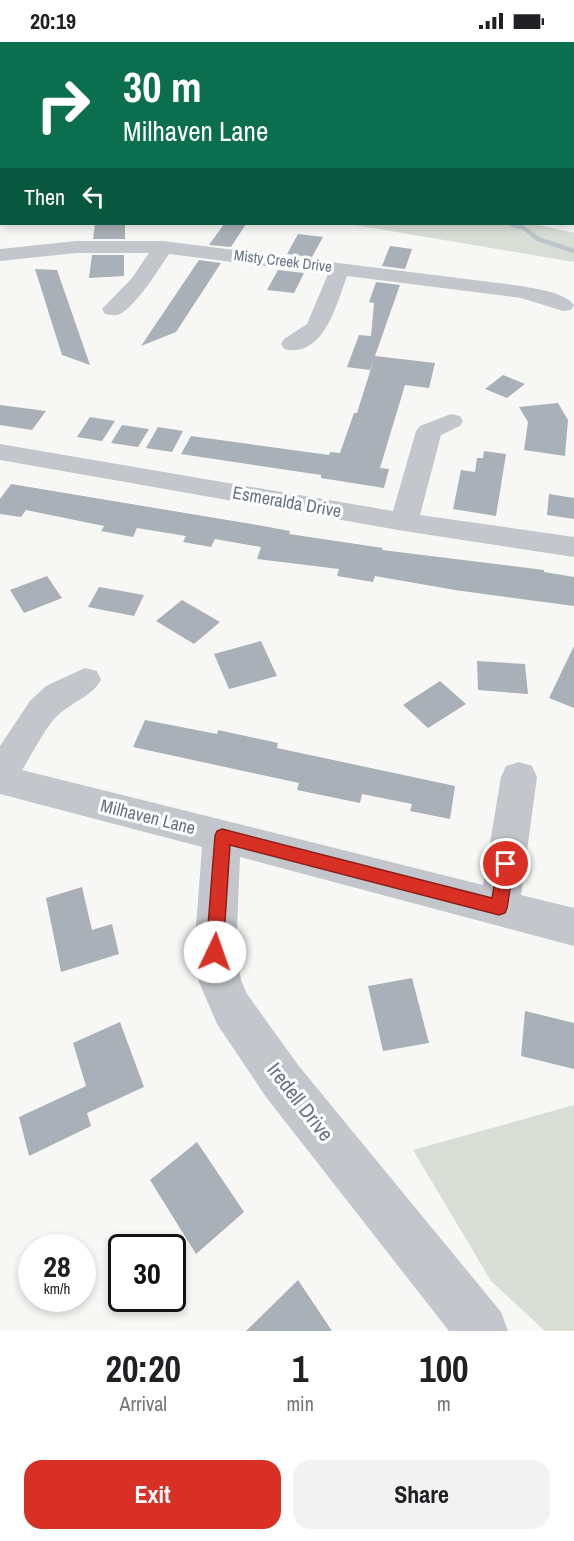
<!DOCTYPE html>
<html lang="en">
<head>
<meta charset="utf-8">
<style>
  :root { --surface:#fff; --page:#f2f2f2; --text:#202124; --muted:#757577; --accent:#d93025 }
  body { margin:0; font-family:"Archivo Narrow",sans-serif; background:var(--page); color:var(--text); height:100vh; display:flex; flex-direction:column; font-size:22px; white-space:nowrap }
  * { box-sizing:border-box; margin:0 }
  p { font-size:20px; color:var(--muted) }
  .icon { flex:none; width:33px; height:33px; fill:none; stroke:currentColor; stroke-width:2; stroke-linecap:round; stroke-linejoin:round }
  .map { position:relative; height:1289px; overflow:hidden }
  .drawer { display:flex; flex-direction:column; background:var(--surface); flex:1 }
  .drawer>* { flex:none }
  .guide { position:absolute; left:0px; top:0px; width:574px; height:183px; box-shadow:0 3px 9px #0003; background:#0b6e4f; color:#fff; overflow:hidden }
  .speed { position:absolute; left:18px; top:1192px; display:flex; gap:12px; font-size:30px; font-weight:700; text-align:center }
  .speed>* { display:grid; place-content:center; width:78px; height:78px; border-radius:50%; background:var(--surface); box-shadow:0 3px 9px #0003; line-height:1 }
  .speed small { font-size:15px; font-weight:400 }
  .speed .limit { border:3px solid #111; border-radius:9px; background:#fff; color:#111 }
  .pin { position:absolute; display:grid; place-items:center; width:51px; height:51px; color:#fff; margin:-26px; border:3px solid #fff; border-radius:50%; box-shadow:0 2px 6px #0007 }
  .me { position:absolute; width:66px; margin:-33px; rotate:3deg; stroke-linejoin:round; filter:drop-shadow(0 0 4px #0008) }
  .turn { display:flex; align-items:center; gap:21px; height:126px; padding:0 24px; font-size:27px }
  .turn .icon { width:78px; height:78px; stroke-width:2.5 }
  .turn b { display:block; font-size:42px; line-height:51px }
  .then { display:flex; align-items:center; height:57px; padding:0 24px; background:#0003; gap:12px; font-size:22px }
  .eta { display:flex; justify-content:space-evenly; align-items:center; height:102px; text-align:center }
  .eta b { font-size:36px; font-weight:700; line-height:42px }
  .primary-button { display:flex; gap:12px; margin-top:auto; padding:12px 24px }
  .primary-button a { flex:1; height:69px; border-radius:18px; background:var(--accent); color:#fff; font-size:24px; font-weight:700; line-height:69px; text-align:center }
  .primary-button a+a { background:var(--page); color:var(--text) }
  .status { display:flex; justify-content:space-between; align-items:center; height:42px; padding:0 30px; background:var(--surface); direction:ltr }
  .status svg { height:16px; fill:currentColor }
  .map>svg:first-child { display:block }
  .green { fill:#d8ded6 }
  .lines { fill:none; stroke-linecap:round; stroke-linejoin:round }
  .stream { stroke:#bdc5cb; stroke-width:4.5 }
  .building { fill:#aab0b7 }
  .minor { fill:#c3c6ca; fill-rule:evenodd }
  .route { fill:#d93025; stroke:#8d1f18; stroke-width:1.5 }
  .labels { text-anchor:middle; stroke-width:6; stroke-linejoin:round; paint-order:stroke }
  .far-street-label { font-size:15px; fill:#687385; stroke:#fff }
  .street-label { font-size:18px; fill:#687385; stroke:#fff }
  .near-street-label { font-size:21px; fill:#687385; stroke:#fff }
</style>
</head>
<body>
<div class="status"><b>20:19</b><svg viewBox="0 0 49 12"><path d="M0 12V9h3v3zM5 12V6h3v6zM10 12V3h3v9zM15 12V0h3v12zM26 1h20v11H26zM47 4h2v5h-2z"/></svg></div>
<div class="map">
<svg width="574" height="1289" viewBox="0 0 574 1289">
  <rect width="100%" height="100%" fill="#f7f7f5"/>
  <g class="green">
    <path d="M349,182h185l40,9v29z"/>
    <path d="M574,1063v226h-29l-54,-50 -78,-131z"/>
  </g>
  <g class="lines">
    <path class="stream" d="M511,182l13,4 14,11 36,12"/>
  </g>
  <g class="building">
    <path d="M95,182h30v15h-32z"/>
    <path d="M224,182h22l-15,23 -22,-2z"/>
    <path d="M298,192l25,3 -11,20 -25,-3z"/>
    <path d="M390,204l22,3 -7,20 -23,-3z"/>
    <path d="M92,213h32v21l-35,2z"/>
    <path d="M199,218l22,3 -45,69 -35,14z"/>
    <path d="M35,227l22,1 33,95 -28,-10z"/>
    <path d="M278,228l26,3 -10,20 -27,-3z"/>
    <path d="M376,240l24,3 -25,71 60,7 -6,25 -24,-3 -25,83 9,1 -5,19 -63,-10v-3l-140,-21 10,-18 138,19 1,-3 10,1 14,-40h3l17,-54 -4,11 -23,-3 12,-32 12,1 3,-33 -5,-1z"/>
    <path d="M503,333l22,9 -18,14 -22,-9z"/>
    <path d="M558,361l10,17 -3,36 -41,-6 4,-28 -9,-15z"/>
    <path d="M0,363l46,6 -14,19 -32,-5z"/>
    <path d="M90,375l25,4 -13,20 -25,-4z"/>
    <path d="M122,383l27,4 -11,18 -27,-4z"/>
    <path d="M158,385l25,4 -11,21 -26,-4z"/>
    <path d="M484,409l22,3 -10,62 -43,-7 8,-39 14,2 2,-14h6z"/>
    <path d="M11,442l252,42 27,5 -1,3 94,14 -1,2 162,20v2l30,5v29l-119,-16 -80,-14 -2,6 -36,-6 2,-7 -82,-10 4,-12 -46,-8 -4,8 -28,-5 3,-6 -49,-8 -4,9 -32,-6 3,-5 -78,-16 -5,7 -21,-3v-15z"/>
    <path d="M549,452l25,4v21l-27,-4z"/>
    <path d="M47,534l15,22 -38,15 -14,-23z"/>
    <path d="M99,545l45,8 -10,21 -46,-9z"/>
    <path d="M182,558l38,22 -26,22 -38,-23z"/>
    <path d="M261,599l16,35 -48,13 -15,-35z"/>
    <path d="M574,604v62l-25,-10z"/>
    <path d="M477,619l48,3 3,30 -50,-4z"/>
    <path d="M440,639l26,23 -38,24 -25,-23z"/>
    <path d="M145,678l72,14 1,-4 60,13 -1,5 178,38 -5,33 -40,-8 2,-7 -50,-10 -2,9 -63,-13 2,-7 -166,-36z"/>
    <path d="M82,845l10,43 20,-6 7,30 -58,18 -15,-74z"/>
    <path d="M412,936l17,65 -46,8 -15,-65z"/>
    <path d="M525,969l49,12v46l-53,-13z"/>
    <path d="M120,980l24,65 -57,26 4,13 -62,30 -10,-39 67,-31 -13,-43z"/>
    <path d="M197,1100l47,70 -48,42 -46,-74z"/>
    <path d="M298,1238l34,51h-86z"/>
  </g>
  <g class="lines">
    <g class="minor">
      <path d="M47,0h28l1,2h-28z"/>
      <rect x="289" y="0" width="14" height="2"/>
      <path d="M457,0h14l-14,2z"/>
      <path d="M553,0h14l-14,2z"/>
      <rect x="0" y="37" width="2" height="8"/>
      <path d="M573,71l1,1v10l-1,-1z"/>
      <path d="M76,199h87l358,45c15,3 43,6 53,19l-3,5 -8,1 -42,-13 -174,-22c-10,27 -23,83 -63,73l-3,-5 3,-5 23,-15 21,-50 -159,-20c-11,16 -32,51 -49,60 -5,2 -10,1 -15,0l-3,-5 30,-31 17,-25h-73l-76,8v-12z"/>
      <path d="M451,372l9,2 3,5 -3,5 -19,9 -21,80 154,22v20l-170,-26 -404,-71v-16l393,67 23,-80 4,-5z"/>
      <path d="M85,626l12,3 4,9c-9,17 -32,23 -46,38 -13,15 -22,35 -33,52l461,115 18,-108 5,-11 13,-4 13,4 5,11 -16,118 53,13v38l-334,-89 -4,95 5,28 6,14 51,71 203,247 7,19h-59l-183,-234 -49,-73 -18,-42 -5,-30 8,-105 -202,-53v-48l30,-45 16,-15z"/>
    </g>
  </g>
  <path class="route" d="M222,787l270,69 6,-34 2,-5 6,-2 6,2 2,5 -7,44 -2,5 -6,2 -269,-70 -7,107 -2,5 -6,3 -6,-3 -3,-5 9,-116 2,-5z"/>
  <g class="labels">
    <g class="far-street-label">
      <text transform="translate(283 219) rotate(7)" y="5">Misty Creek Drive</text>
    </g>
    <g class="street-label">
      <text transform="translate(287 460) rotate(10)" y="6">Esmeralda Drive</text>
      <text transform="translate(148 775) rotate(14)" y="6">Milhaven Lane</text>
    </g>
    <g class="near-street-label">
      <text transform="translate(300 1060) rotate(52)" y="7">Iredell Drive</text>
    </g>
  </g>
</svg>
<div class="speed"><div>28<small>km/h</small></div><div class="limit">30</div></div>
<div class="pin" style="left:506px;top:822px;background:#d93025"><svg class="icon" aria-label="arrive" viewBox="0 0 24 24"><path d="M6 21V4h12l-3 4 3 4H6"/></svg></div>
<svg class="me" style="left:215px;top:910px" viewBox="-20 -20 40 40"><circle r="19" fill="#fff"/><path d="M0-13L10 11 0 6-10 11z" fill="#d93025"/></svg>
<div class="guide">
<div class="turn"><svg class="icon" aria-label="right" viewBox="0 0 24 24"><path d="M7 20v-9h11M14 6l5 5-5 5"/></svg><div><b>30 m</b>Milhaven Lane</div></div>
<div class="then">Then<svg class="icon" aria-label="left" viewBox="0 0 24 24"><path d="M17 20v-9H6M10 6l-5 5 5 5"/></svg></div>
</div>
</div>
<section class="drawer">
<div class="eta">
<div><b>20:20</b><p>Arrival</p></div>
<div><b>1</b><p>min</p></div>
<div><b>100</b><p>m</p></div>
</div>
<div class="primary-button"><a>Exit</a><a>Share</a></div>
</section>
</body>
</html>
